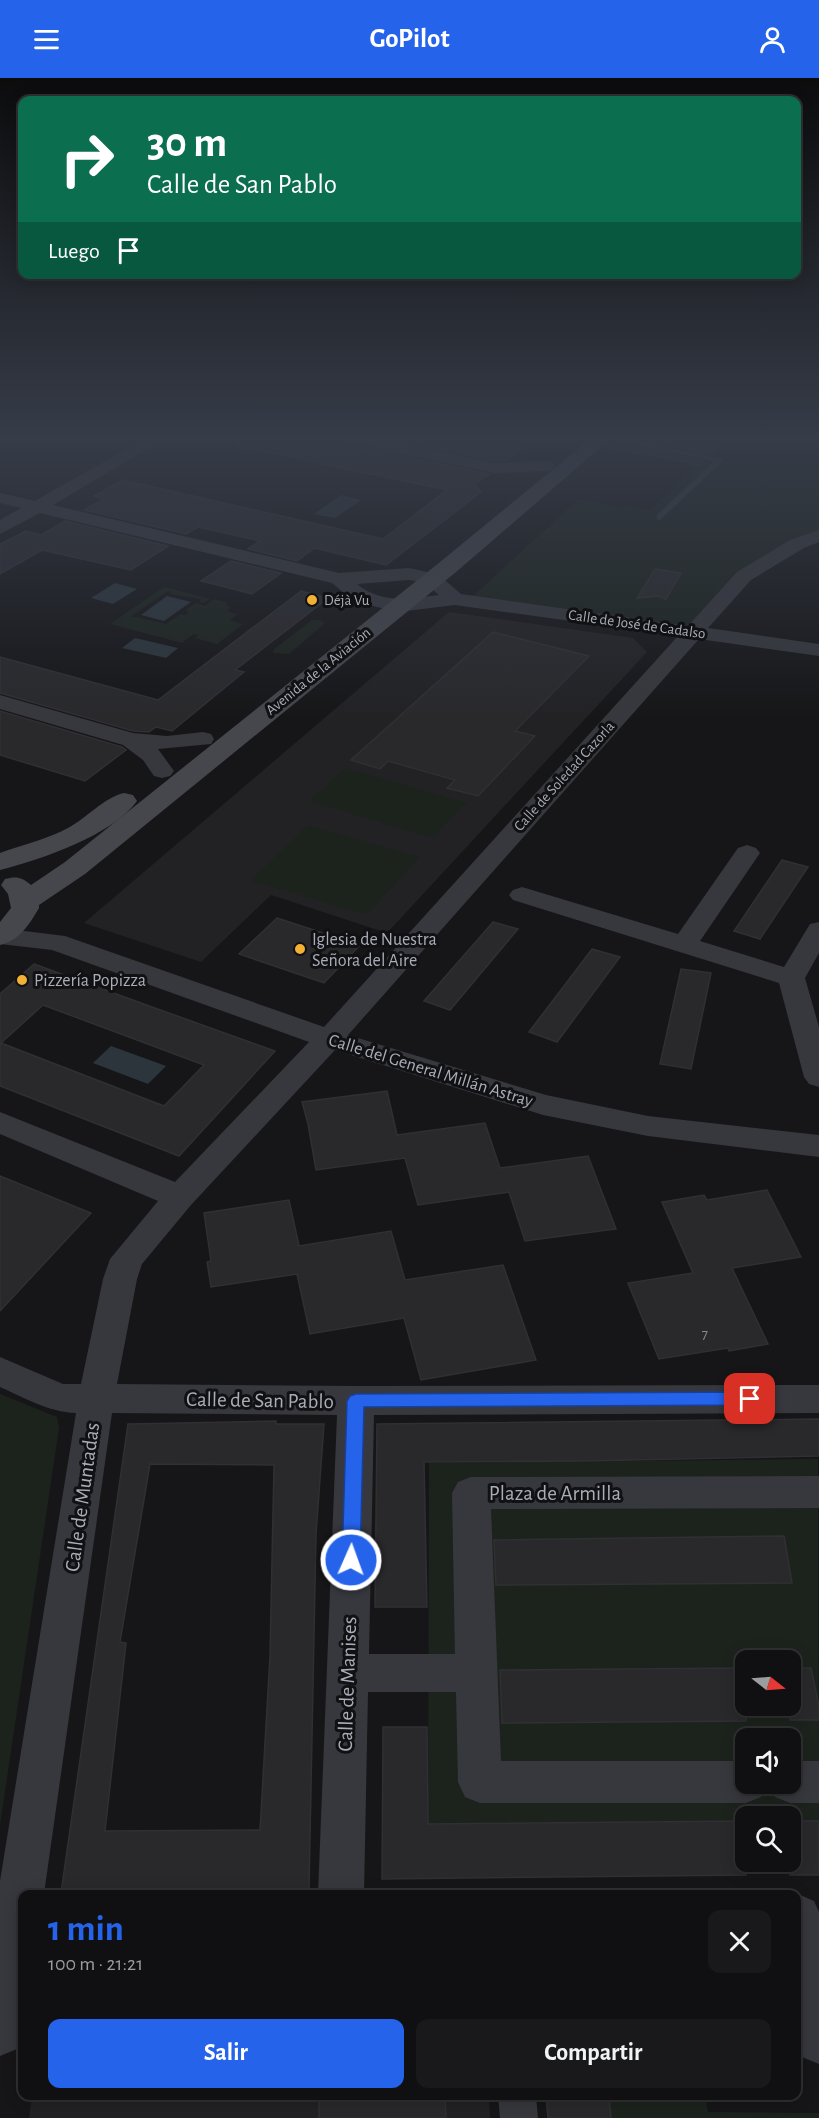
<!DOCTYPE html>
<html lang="es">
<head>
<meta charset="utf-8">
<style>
  :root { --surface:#101012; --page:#19191b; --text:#f1f3f6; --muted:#9c9d9f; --line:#303032; --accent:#2563eb }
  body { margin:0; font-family:"Alegreya Sans",sans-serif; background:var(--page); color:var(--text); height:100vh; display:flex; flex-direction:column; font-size:22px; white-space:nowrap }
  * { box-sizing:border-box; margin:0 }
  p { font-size:20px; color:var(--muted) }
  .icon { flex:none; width:33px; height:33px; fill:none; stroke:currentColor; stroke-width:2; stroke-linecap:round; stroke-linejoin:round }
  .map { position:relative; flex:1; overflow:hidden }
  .panel { position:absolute; left:18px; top:1812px; width:783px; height:210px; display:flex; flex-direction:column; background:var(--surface); border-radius:12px; box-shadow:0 3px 15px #0003,0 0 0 2px var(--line) }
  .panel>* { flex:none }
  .top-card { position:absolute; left:18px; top:18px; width:783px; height:183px; border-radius:12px; box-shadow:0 3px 15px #0003,0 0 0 2px var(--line); background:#0b6e4f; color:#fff; overflow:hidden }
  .needle { width:39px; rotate:107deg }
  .controls { position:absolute; left:735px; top:1572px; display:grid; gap:12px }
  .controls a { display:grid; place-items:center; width:66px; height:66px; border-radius:12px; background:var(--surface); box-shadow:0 3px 15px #0003,0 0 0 2px var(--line); font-size:30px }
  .pin { position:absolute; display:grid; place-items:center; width:51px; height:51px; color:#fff; margin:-26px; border-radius:12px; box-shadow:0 3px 9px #0006 }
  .me { position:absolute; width:66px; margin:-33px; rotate:2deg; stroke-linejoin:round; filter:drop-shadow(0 0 4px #0008) }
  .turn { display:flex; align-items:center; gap:21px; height:126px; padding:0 30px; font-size:27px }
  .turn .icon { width:78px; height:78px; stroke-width:2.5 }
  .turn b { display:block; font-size:42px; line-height:51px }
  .then { display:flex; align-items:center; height:57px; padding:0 30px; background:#0003; gap:12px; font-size:22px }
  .round { display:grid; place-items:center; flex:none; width:63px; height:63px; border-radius:12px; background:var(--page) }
  .summary { display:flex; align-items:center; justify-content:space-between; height:102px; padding:0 30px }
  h1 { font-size:36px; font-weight:700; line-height:45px; color:var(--accent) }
  .button { display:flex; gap:12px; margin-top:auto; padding:12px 30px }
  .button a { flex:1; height:69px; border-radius:12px; background:var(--accent); color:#fff; font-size:24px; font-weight:700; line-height:69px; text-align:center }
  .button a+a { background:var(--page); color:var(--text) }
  header { display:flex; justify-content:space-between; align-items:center; height:78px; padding:0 30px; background:var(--accent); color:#fff; font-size:27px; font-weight:700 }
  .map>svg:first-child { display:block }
  .built { fill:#222225 }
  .green { fill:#1c231d; fill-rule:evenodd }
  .water { fill:#2c353c }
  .building { fill:#29292c; stroke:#303034; stroke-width:1.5; fill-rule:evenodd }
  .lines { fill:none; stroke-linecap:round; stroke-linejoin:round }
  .service { fill:#37383d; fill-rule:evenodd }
  .pedestrian { fill:#37383d; fill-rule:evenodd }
  .minor { fill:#37383d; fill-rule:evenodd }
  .secondary { fill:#45474d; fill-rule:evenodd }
  .route { fill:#2563eb; stroke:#184099; stroke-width:1.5 }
  .poi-dot { fill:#f2b134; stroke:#111113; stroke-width:2 }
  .labels { text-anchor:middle; stroke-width:6; stroke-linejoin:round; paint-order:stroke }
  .far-poi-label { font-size:15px; fill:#a8adb8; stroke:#111113; text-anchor:start }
  .far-street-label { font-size:15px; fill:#a8adb8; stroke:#111113 }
  .number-label { font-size:15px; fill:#888b94 }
  .poi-label { font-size:18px; fill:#a8adb8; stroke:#111113; text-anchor:start }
  .street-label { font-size:18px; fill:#a8adb8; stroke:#111113 }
  .near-street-label { font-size:21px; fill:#a8adb8; stroke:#111113 }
</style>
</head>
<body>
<header><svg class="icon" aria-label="menu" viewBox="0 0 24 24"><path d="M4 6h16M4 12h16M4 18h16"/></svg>GoPilot<svg class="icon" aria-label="person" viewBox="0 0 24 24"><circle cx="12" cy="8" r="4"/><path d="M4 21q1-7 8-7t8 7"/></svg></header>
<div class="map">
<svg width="819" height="2040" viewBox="0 0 819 2040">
  <rect width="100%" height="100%" fill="#161618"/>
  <g class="built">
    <path d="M449,534l184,26 14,14 -260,281 -116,-38 -70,67 -117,-39z"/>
    <path d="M32,2018h457l1,22h-461z"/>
  </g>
  <g class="green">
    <path d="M655,357h164v98l-27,9 -100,90 -221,-34 108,-99 45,9 3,-3 23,5 52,-48 -21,-5 3,-3 -41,-9z"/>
    <path d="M164,509l46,12 -6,4 -5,-1 2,-3 -31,-5 2,-2 -4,-1 -38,26h6l30,7 15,-10 5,1 3,-3 -4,-2 11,-7 9,3 9,-7 12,3 1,4 4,1 -4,4 9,3 5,-2 -11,8 13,4 -26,20 -22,-6 3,-3 -4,-1 -12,9 -72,-19z"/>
    <path d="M312,542h8l5,3 -36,31 -16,-1 1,-4z"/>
    <path d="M345,690l122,35 -34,35 -124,-37z"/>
    <path d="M308,747l112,32 -54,58 -115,-35z"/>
    <path d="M0,1316l57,23 2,11 -59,397z"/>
    <path d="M818,1381l1,362h-28l-1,-5h-44l-1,5 -317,3 1,-361zM746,1582h44v46h-44zM746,1660h44v46h-44z"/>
    <path d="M609,2018h96l3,16 111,1v5h-208z"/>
  </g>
  <g class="water">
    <path d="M341,417l20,5 -26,18 -21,-4z"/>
    <path d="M115,505l22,6 -24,15 -22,-6z"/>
    <path d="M167,518l24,6 -27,19 -23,-6z"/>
    <path d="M135,560l43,10 -12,10 -44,-10z"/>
    <path d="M111,968l55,20 -18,18 -55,-21z"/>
  </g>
  <g class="building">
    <path d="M238,357h90l10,7 151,32 -14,10 6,8 -95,73 -72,-17 -17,13 -49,-12 12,-8 -62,-14 -12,7 -102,-24 20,-11 -10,-3 29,-16 260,59 64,-49 -210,-44z"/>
    <path d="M373,357h167l-33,25 -12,1z"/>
    <path d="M622,357h85l18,6 -15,14z"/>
    <path d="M610,364l93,19 -4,4 -94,-18z"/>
    <path d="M65,443l103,25 -37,24 -89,-20 -42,24v-30l26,-13 15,4z"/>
    <path d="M231,483l50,12 -29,21 -51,-13z"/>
    <path d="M655,491l26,4 -15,26 -8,-3 -21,2z"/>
    <path d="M301,513l27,7 -93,72 9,2 -72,59 -16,-4 -7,5 -16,-1 -133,-38v-36l158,43z"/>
    <path d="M493,554l96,24 -74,75 20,5 -57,60 -31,-8 8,-8 -67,-19 -8,8 -29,-9z"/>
    <path d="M0,633l122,36 4,3 -41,31 -85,-26z"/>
    <path d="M782,782l26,7 -48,72 -26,-8z"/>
    <path d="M277,840l83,27 -36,38 -85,-29z"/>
    <path d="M493,844l25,7 -68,81 -26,-9z"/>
    <path d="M592,871l28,8 -63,85 -28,-10z"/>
    <path d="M34,886l118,43 123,44 -96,105 -179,-70v-92zM43,927l161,60 -40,41 -163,-63z"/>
    <path d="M681,891l30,4 -20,96 -31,-5z"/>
    <path d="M387,1013l10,44 88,-12 15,45 88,-12 28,73 -91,12 -16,-49 -91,13 -13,-47 -89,12 -8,-46 -6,-22z"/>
    <path d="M0,1098l91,37 -91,98z"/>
    <path d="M767,1112l34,67 -69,11 36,76 -39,7 -1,-3 -69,11 -31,-76 65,-10 -31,-71 42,-7 3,5z"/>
    <path d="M289,1122l10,46 92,-15 14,49 98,-15 33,95 -115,20 -17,-62 -94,16 -13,-60 -86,13 -4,-25 4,-1 -7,-48z"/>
    <path d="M819,1341v37l-235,5 -160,1 3,145h-52l2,-183z"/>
    <path d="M276,1343v3h48l-8,110 -7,355 -248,4 67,-469zM150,1386l124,1 -4,191 -10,174 -155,1 21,-188 -6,-1z"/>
    <path d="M784,1458l8,47 -296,2 -2,-45z"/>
    <path d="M746,1590v53l-244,2 -2,-53z"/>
    <path d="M790,1590h21l8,38v14h-29z"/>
    <path d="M383,1649h44l1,97 318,-3v54l-364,4z"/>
    <rect x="790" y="1743" width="29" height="54"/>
    <path d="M319,2018h126l1,22h-127z"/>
    <path d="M546,2018h63l2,22h-63z"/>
  </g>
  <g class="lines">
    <g class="service">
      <path d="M602,357h10l112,25 -64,60 -3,-1v-4l57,-54 -109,-22z"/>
      <path d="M709,357l30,2 13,-2 -11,8z"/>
    </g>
    <path class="pedestrian" d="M498,2018h38l2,22h-38z"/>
    <g class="minor">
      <path d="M151,357h20l-118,70 286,68 70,-5 23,5 7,2 22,19 227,32 49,-54 53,-32 29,-10v12l-15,6 -53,32 -43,48 111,16v12l-120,-17 -351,396 198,60 102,21 171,19v22l-171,-21 -105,-21 -208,-65 -144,155 -49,59 -5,15 -20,105 239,2 463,-1v28l-445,2 -5,239h86l-3,-161 6,-11 13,-5 348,-1v32l-328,1 10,252h245v23h21l-6,13 -15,6h-266l-15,-6 -7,-15 -2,-90h-88l-4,202h-46l19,-479 -225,-2 -68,481h-22v143l-5,12 -17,7v-175l76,-468c-28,-1 -51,-15 -76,-26v-30l63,27h18l22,-105 7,-20 48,-58 -158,-67v-22l175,70 134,-140 -257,-92 -52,-6v-16l65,8 259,91 354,-391 -223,-31 -58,7 -43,-11 -22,-18 -292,-70 -40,21v-14l21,-12 -21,-5v-10l35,8zM409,502l16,3 14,12c-30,4 -58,9 -82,-11z"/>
      <path d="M330,357h32l133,28 51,-2 6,1 3,4 -3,4 -6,1 -51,2 -157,-33z"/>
      <path d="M0,617l133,38 34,3 36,-4 8,2 3,5 -3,5 -53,5 16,22 -4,5 -8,2 -8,-2 -11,-16 -20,-15 -123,-36z"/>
      <path d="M747,767l9,3 4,5 -60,88 84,26 26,-43 9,-2v31l-14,25 14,49v60l-10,-3 -5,-7 -25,-94 -266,-83 -4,-5 4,-5 9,-3 156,47 60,-86z"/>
      <path d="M790,1683h29v42h-29l-15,-6 -6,-13h21z"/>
      <path d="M796,1816h2l16,7 5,11v152l-17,-7 -6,-12z"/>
    </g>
    <g class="secondary">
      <path d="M595,357h20l-159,137 -371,302 -46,31v3c-10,17 -19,32 -39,37v-23l11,-14 -3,-14 -7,-9 4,-6c11,-3 17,-2 26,6l34,-23 375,-300z"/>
      <path d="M124,715l9,2 4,6c-24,34 -97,59 -137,69v-17c22,-8 47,-14 68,-25 19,-10 35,-30 56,-35z"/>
    </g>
  </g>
  <linearGradient id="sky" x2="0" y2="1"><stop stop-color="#0c0c0d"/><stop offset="0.56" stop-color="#363c48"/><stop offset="1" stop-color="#363c48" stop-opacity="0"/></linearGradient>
  <rect width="819" height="643" fill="url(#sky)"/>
  <path class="route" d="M750,1314l5,2 3,5 -3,5 -5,1 -386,2 -4,153 -3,5 -6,3 -6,-3 -3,-5 5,-159 3,-5 6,-2z"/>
  <g class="poi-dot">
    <circle cx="312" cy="522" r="6"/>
    <circle cx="300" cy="871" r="6"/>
    <circle cx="22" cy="902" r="6"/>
  </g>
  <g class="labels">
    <g class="far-poi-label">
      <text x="324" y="527">Déjà Vu</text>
    </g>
    <g class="far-street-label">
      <text transform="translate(637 546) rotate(8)" y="5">Calle de José de Cadalso</text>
      <text transform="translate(318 593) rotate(-39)" y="5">Avenida de la Aviación</text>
      <text transform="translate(564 698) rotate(-48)" y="5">Calle de Soledad Cazorla</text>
    </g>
    <g class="number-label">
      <text x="705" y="1261">7</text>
    </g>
    <g class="poi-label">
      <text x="312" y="867">Iglesia de Nuestra<tspan x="312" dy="21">Señora del Aire</tspan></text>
      <text x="34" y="908">Pizzería Popizza</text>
    </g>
    <g class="street-label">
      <text transform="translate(431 992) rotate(17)" y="6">Calle del General Millán Astray</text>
    </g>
    <g class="near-street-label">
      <text transform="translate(260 1322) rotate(1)" y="7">Calle de San Pablo</text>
      <text x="555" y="1422">Plaza de Armilla</text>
      <text transform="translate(82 1419) rotate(-82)" y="7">Calle de Muntadas</text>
      <text transform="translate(347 1606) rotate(-88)" y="7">Calle de Manises</text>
    </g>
  </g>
</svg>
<div class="controls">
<a><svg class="needle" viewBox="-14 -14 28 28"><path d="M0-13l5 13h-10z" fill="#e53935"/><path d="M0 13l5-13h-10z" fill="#9c9d9f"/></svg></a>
<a><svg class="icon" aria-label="sound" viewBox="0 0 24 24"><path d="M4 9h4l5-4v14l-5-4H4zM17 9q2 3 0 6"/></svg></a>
<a><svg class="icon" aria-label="search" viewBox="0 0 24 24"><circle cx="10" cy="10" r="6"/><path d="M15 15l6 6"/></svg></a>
</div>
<div class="pin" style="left:750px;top:1321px;background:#d93025"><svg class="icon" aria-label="arrive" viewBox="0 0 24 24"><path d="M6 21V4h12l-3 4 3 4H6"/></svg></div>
<svg class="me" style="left:351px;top:1482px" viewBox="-20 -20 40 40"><circle r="17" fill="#2563eb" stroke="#fff" stroke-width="3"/><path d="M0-11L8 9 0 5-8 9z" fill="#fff"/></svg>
<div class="top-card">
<div class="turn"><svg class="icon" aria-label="right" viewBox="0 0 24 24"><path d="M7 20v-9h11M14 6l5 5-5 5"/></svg><div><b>30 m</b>Calle de San Pablo</div></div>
<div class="then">Luego<svg class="icon" aria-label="arrive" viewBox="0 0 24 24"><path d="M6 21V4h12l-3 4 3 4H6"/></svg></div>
</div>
<section class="panel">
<div class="summary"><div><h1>1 min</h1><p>100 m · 21:21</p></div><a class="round"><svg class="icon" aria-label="close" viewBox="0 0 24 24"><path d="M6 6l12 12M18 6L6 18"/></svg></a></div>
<div class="button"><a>Salir</a><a>Compartir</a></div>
</section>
</div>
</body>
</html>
